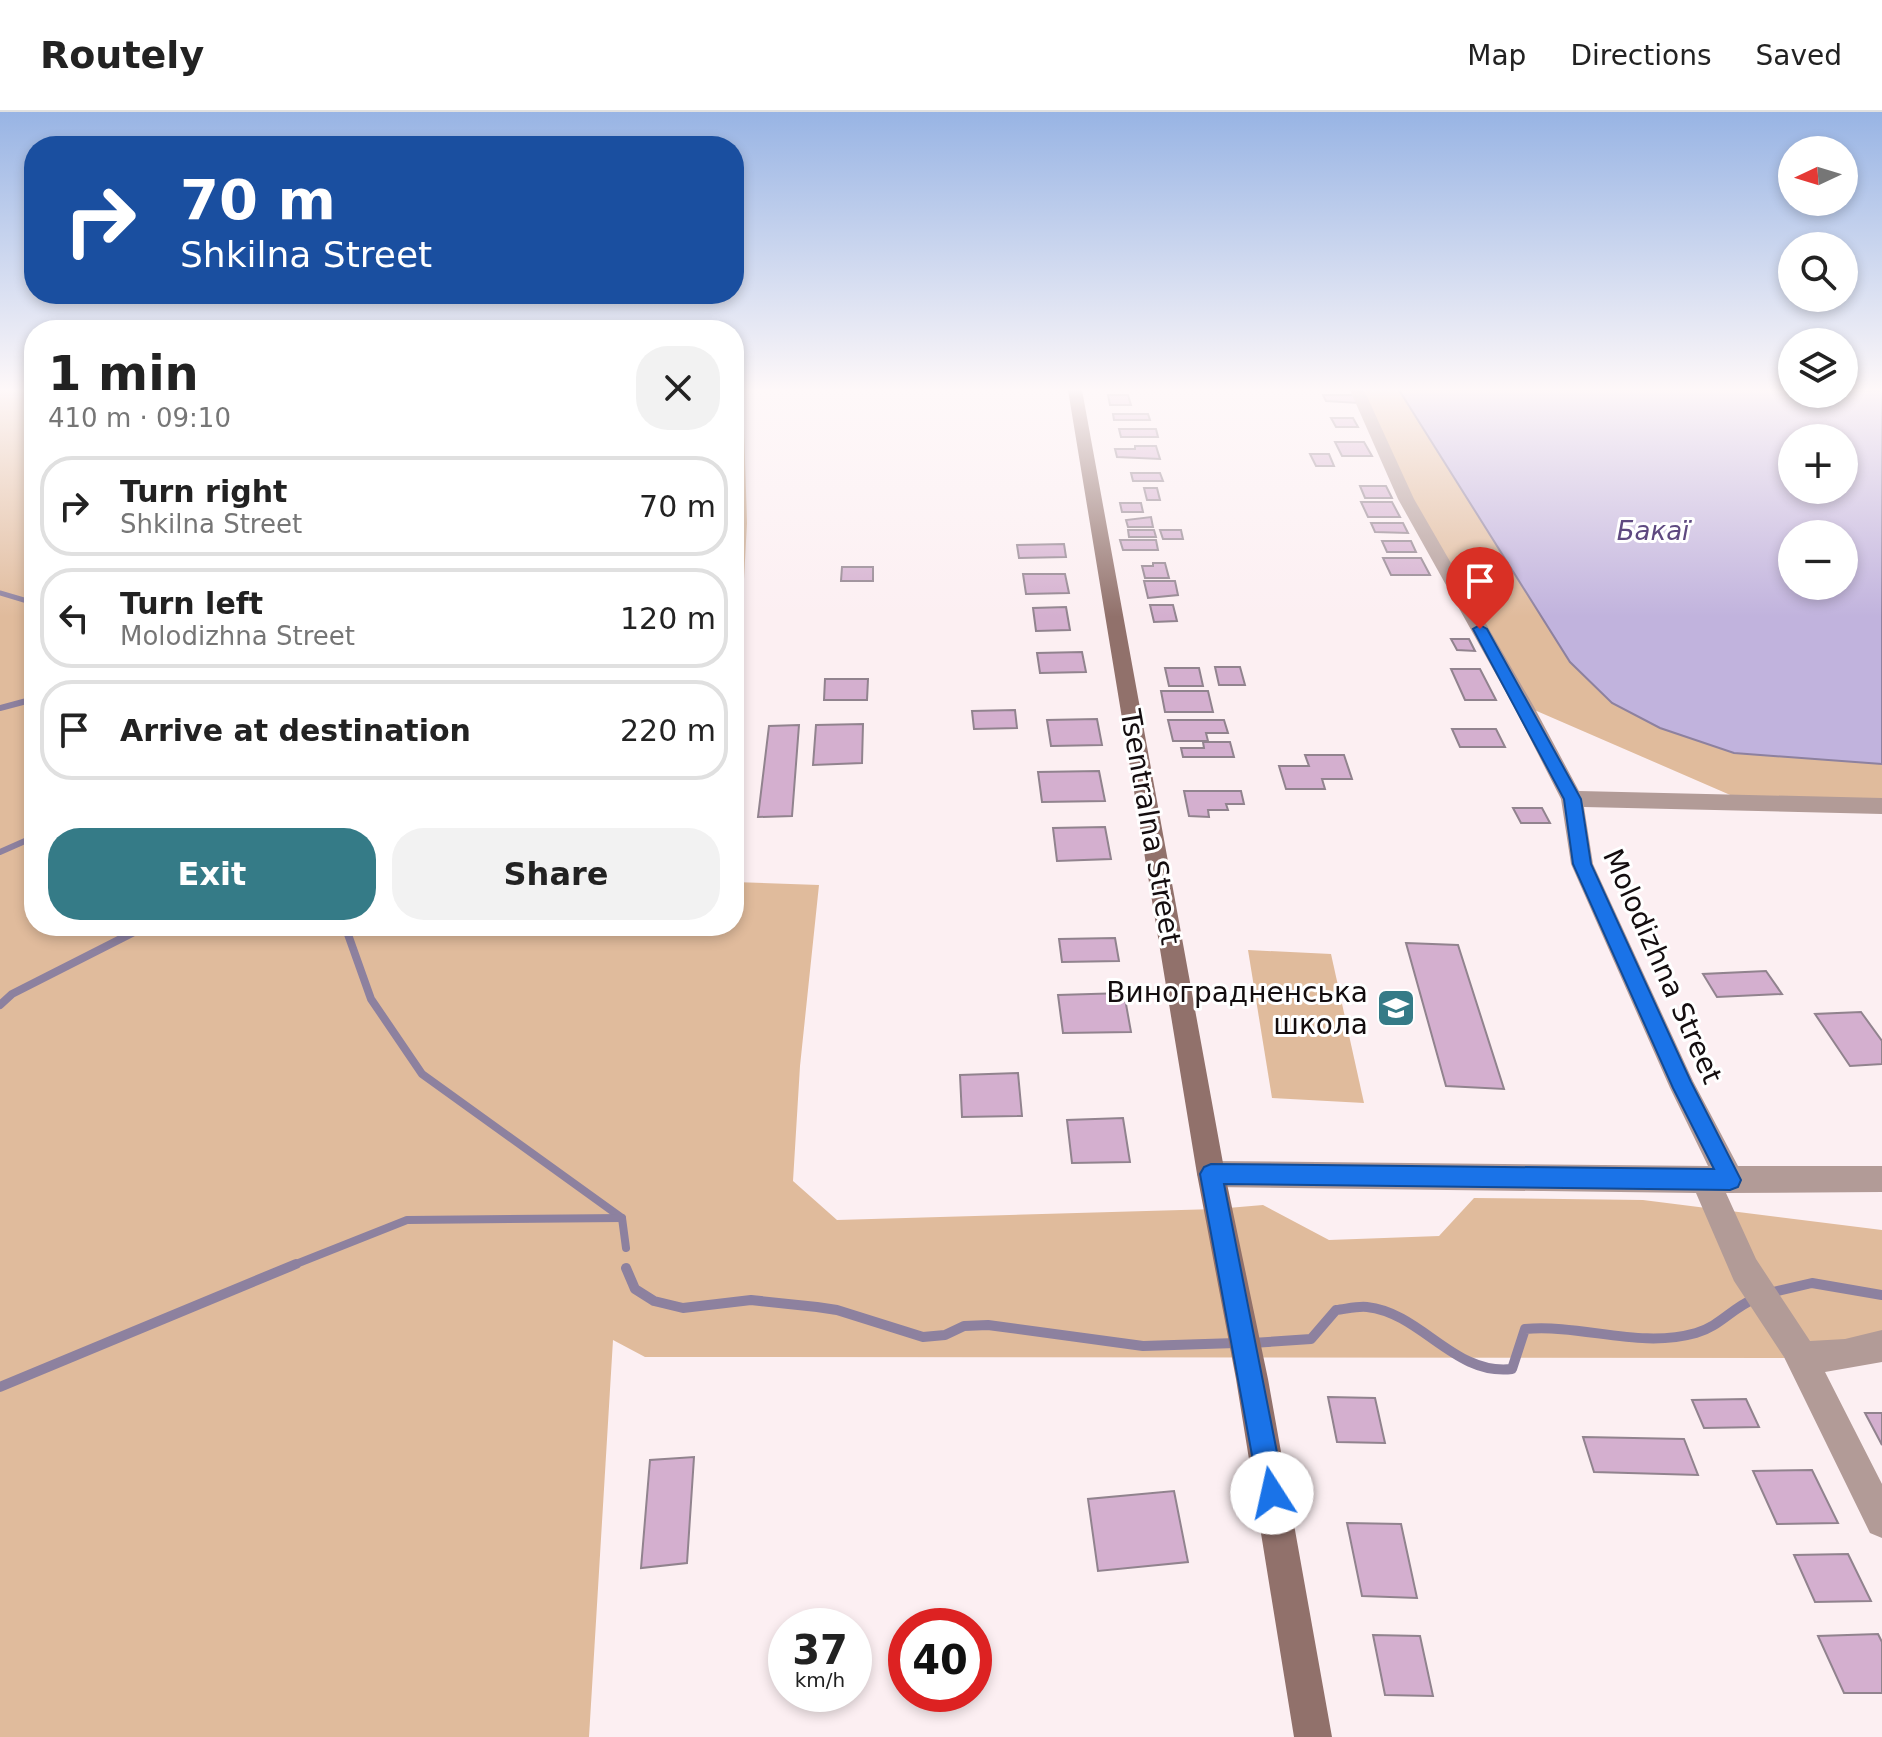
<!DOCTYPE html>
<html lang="en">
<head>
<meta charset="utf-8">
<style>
  :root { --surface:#fff; --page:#f2f2f2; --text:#222; --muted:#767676; --line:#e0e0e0; --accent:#357b87 }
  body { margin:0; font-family:"DejaVu Sans",sans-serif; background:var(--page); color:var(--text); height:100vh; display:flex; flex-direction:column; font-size:30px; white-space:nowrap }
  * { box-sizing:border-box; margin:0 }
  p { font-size:26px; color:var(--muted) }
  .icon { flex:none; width:44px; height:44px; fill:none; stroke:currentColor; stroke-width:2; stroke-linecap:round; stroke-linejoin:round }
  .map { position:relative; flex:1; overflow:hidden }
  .panel { position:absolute; left:24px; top:208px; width:720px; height:616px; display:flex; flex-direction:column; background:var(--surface); border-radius:32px; box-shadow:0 4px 12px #0003 }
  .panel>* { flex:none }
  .top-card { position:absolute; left:24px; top:24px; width:720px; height:168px; border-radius:32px; box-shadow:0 4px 12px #0003; background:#1a4fa0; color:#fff; overflow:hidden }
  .needle { width:52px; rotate:266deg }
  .tools { position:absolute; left:1778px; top:24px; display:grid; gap:16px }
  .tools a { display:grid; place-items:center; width:80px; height:80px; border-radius:50%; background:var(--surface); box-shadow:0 4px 12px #0003; font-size:40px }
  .speed { position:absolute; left:768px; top:1496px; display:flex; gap:16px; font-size:40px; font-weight:700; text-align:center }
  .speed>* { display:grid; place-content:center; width:104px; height:104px; border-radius:50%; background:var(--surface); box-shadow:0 4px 12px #0003; line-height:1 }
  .speed small { font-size:20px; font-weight:400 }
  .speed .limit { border:12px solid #d22; background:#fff; color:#111 }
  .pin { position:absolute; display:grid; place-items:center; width:68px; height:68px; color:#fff; margin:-82px -34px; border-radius:50% 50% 50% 0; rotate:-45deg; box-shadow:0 0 8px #0007 }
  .pin .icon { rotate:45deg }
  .me { position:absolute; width:88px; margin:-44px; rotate:350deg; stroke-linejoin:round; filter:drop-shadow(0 0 6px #0008) }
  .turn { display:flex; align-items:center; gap:28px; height:168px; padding:0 24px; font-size:36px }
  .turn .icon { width:104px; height:104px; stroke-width:2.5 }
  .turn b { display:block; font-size:56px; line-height:68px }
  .round { display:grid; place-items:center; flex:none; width:84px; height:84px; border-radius:32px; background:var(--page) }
  .headline { display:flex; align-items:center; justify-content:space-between; height:136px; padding:0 24px }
  h1 { font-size:48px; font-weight:800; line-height:60px }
  .primary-button { display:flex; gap:16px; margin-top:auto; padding:16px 24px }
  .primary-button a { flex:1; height:92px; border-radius:32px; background:var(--accent); color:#fff; font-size:32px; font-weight:800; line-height:92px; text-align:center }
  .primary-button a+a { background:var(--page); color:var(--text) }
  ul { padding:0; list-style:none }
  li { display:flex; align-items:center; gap:24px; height:100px; margin:0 16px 12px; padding:0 8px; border:4px solid var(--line); border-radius:32px }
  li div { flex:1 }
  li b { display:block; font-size:30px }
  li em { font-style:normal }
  header { display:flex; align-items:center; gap:48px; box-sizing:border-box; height:112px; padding:0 40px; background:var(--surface); border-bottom:2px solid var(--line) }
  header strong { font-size:38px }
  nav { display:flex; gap:44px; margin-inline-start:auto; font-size:28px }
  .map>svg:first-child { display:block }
  .green { fill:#e0bb9c }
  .water { fill:#c1b3dd; stroke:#8d819f; stroke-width:2; fill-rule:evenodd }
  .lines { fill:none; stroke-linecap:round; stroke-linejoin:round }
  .stream-far3 { stroke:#8d819f; stroke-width:5 }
  .stream-far2 { stroke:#8d819f; stroke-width:6 }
  .stream-far1 { stroke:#8d819f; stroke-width:8 }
  .stream { stroke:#8d819f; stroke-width:10 }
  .building { fill:#d4afcf; stroke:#91838e; stroke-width:2 }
  .street { fill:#b29b97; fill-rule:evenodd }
  .secondary { fill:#91716b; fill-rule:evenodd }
  .route { fill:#1a73e8; stroke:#114b97; stroke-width:2 }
  .labels { text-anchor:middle; stroke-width:6; stroke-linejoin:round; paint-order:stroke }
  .far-water-label { font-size:26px; font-style:italic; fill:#5e4980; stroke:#fff }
  .street-label { font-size:28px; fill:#140d0f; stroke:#fff }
  .poi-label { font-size:28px; fill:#140d0f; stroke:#fff; text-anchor:end }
</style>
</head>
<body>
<header>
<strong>Routely</strong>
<nav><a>Map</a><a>Directions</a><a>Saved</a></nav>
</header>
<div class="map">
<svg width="1882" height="1625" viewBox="0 0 1882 1625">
  <rect width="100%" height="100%" fill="#fceff2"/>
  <g class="green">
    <path d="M0,278h34v536h700v-44l85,3 -19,181 -7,115 44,39 379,-11 47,-4 66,35 110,-4 35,-38 169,2 239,30v116l-81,12 -1156,-1 -32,-17 -24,397h-589z"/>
    <path d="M734,278h14l-5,5 4,128 -13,243z"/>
    <path d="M1357,278h42l171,272 42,41 122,50 148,11v42l-131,-2 -228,-99 -117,-206z"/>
    <path d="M1248,838l83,4 33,149 -92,-5z"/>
  </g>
  <path class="water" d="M1399,278h393v4l90,-4v374l-148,-11 -74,-25 -48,-25 -42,-41zM1792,326h52v52h-52zM1792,422h52v52h-52z"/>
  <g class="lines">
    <path class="stream-far3" d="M0,481l34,10"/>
    <g class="stream-far2">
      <path d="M0,596l34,-9"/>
      <path d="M0,740l34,-15"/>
    </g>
    <g class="stream-far1">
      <path d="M345,814l26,73 51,75 200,144 4,30"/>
      <path d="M0,893l12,-11 134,-68"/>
      <path d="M291,1154l116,-46 215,-2"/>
    </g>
    <g class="stream">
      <path d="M626,1156l9,21 19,12 29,7 68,-8 66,7 20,3 86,27 22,-2 19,-9 24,-1 155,21 93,-3"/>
      <path d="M1769,1181l43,-10 70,12"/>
      <path d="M1252,1231l59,-4 25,-29c10,-1 21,-4 31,-3 55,6 87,69 145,62l13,-40c58,-5 114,20 171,4 24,-7 36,-25 58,-34"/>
      <path d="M0,1275l296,-123"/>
    </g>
  </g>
  <g class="building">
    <path d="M1108,283h20l3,10h-21z"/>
    <path d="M1323,283h30l5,8 -32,-2z"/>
    <path d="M1113,302h35l2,6h-36z"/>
    <path d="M1331,306h22l5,9h-22z"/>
    <path d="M1119,317h37l2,8h-37z"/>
    <path d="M1335,330h29l8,14h-30z"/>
    <path d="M1135,334h21l4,13 -43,-2 -2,-8h20z"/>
    <path d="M1310,342h19l5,12h-18z"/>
    <path d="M1131,361h29l3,8h-30z"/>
    <path d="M1360,374h26l6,12h-27z"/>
    <path d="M1144,376h13l3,12h-13z"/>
    <path d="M1361,390h31l8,15h-32z"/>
    <path d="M1120,391h21l2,9h-21z"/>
    <path d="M1151,405l2,10h-25l-2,-7z"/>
    <path d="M1371,411h32l5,10 -33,-1z"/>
    <path d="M1128,418h26l2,7h-27z"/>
    <path d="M1160,418h21l2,9h-20z"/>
    <path d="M1120,428h36l2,10h-35z"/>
    <path d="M1382,429h29l5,11h-29z"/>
    <path d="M1064,432l2,13 -47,1 -2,-13z"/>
    <path d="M1383,446h38l9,17h-39z"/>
    <path d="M1153,451h12l4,15h-24l-3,-12h11z"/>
    <path d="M842,455h31v14h-32z"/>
    <path d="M1023,462h42l4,19 -43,1z"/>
    <path d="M1144,469h31l3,14 -30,3z"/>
    <path d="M1150,493h23l4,16 -23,1z"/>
    <path d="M1066,495l4,23 -34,1 -3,-23z"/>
    <path d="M1451,527h18l6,12 -18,-1z"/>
    <path d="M1082,540l4,20 -46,1 -3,-20z"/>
    <path d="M1215,555h25l5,18h-26z"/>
    <path d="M1165,556h34l4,18h-34z"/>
    <path d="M1451,557h29l16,31h-31z"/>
    <path d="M825,567h43l-1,21h-43z"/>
    <path d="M1161,579h47l5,21h-48z"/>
    <path d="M1015,598l2,18 -43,1 -2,-18z"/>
    <path d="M1097,607l5,26 -51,1 -4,-26z"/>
    <path d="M1168,608h56l4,13h-22l2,8h-35z"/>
    <path d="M863,612l-1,39 -49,2 3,-40z"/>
    <path d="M799,613l-7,91 -34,1 11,-91z"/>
    <path d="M1452,617h44l9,18h-45z"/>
    <path d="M1203,630h27l4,15h-51l-2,-9h23z"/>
    <path d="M1305,643h39l8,24h-30l3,10h-39l-7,-23h30z"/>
    <path d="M1099,659l6,30 -63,1 -4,-30z"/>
    <path d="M1184,679h57l3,13h-18l2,6h-20l1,7 -20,-1z"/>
    <path d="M1513,696h29l8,15h-29z"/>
    <path d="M1105,715l6,32 -54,2 -4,-33z"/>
    <path d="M1115,826l4,23 -57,1 -3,-23z"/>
    <path d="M1406,831l52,2 46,144 -58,-3z"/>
    <path d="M1766,859l16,23 -65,3 -14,-23z"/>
    <path d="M1124,881l7,39 -68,1 -5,-38z"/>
    <path d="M1861,900l21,29v23l-32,2 -35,-52z"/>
    <path d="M1018,961l4,43 -60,1 -2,-42z"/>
    <path d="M1123,1006l7,44 -58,1 -5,-43z"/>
    <path d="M1328,1285l47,1 10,45 -48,-1z"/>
    <path d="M1746,1287l13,28 -55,1 -12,-28z"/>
    <path d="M1865,1301h17v32z"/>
    <path d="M1583,1325l101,2 14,36 -104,-3z"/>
    <path d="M694,1345l-7,106 -46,5 9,-108z"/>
    <path d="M1812,1358l26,53 -61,1 -24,-53z"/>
    <path d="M1174,1379l14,71 -90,9 -10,-72z"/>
    <path d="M1347,1411l54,1 16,74 -55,-2z"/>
    <path d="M1848,1442l23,47 -56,1 -21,-47z"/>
    <path d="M1878,1522l4,8v51h-38l-26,-57z"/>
    <path d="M1373,1523l47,1 13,60 -48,-1z"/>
  </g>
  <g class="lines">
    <path class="street" d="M1350,278h14l50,109 119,206 46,86 303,7v16l-298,-7 9,57 100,217 45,85h144v26l-156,1 30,66 54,82 35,-2 37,-9v32l-57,10 57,112v54l-12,-5 -86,-176 -50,-76 -38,-88 -485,-6 -10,-4 -4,-9 4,-9 10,-4 497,5 -38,-78 -99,-224 -10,-65 -48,-94 -115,-206z"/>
    <path class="secondary" d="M1068,278h14l143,784 43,205 64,358h-38l-58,-358 -39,-205z"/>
  </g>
  <linearGradient id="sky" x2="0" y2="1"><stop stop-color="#98b4e4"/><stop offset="0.55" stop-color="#fef8f9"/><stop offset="1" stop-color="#fef8f9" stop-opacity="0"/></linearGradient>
  <rect width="1882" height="505" fill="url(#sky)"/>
  <path class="route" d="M1480,513l7,4 94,170 10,65 100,218 50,98 -3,7 -8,3 -506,-6 61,309 -4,9 -9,4 -10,-4 -3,-9 -59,-319 4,-7 7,-3 503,5 -41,-81 -100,-224 -9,-65 -91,-170z"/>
  <defs>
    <symbol id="school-square" viewBox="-11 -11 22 22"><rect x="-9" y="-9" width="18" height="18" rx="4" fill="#357b87" stroke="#fff"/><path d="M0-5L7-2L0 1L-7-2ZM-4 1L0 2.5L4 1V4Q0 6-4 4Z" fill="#fff"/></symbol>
  </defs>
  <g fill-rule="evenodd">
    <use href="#school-square" x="1374" y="874" width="44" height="44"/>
  </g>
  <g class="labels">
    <g class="far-water-label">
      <text x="1653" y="428">Бакаї</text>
    </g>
    <g class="street-label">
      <text transform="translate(1151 715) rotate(80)" y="10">Tsentralna Street</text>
      <text transform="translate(1663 854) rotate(66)" y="10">Molodizhna Street</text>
    </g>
    <g class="poi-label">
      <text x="1368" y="890">Виноградненська<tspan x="1368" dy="32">школа</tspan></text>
    </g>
  </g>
</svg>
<div class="tools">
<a><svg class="needle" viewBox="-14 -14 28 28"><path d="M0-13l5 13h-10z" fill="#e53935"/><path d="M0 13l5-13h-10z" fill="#767676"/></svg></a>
<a><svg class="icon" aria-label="search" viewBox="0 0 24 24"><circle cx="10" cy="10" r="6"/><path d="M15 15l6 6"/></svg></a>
<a><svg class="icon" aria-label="layers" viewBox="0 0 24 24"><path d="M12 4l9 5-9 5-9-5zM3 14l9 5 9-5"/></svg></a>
<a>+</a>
<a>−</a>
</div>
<div class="speed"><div>37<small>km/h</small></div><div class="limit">40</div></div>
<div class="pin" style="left:1480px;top:517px;background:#d93025"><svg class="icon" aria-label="arrive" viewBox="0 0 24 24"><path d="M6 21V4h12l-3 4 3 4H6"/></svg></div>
<svg class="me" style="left:1272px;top:1381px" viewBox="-20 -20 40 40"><circle r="19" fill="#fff"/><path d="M0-13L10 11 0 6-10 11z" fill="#1a73e8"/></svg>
<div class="top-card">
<div class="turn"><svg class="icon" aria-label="right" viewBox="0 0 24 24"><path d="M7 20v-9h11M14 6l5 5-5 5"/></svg><div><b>70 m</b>Shkilna Street</div></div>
</div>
<section class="panel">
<div class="headline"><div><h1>1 min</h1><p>410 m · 09:10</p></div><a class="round"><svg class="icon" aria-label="close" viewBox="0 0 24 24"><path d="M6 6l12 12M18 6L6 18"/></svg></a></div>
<ul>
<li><svg class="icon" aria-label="right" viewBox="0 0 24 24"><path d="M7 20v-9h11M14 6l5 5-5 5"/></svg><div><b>Turn right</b><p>Shkilna Street</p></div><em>70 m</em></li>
<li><svg class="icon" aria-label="left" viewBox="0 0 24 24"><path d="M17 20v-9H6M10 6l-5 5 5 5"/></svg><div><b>Turn left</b><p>Molodizhna Street</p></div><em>120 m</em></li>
<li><svg class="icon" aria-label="arrive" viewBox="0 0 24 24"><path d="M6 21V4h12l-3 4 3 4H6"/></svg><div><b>Arrive at destination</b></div><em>220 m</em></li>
</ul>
<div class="primary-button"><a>Exit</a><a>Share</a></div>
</section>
</div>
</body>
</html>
